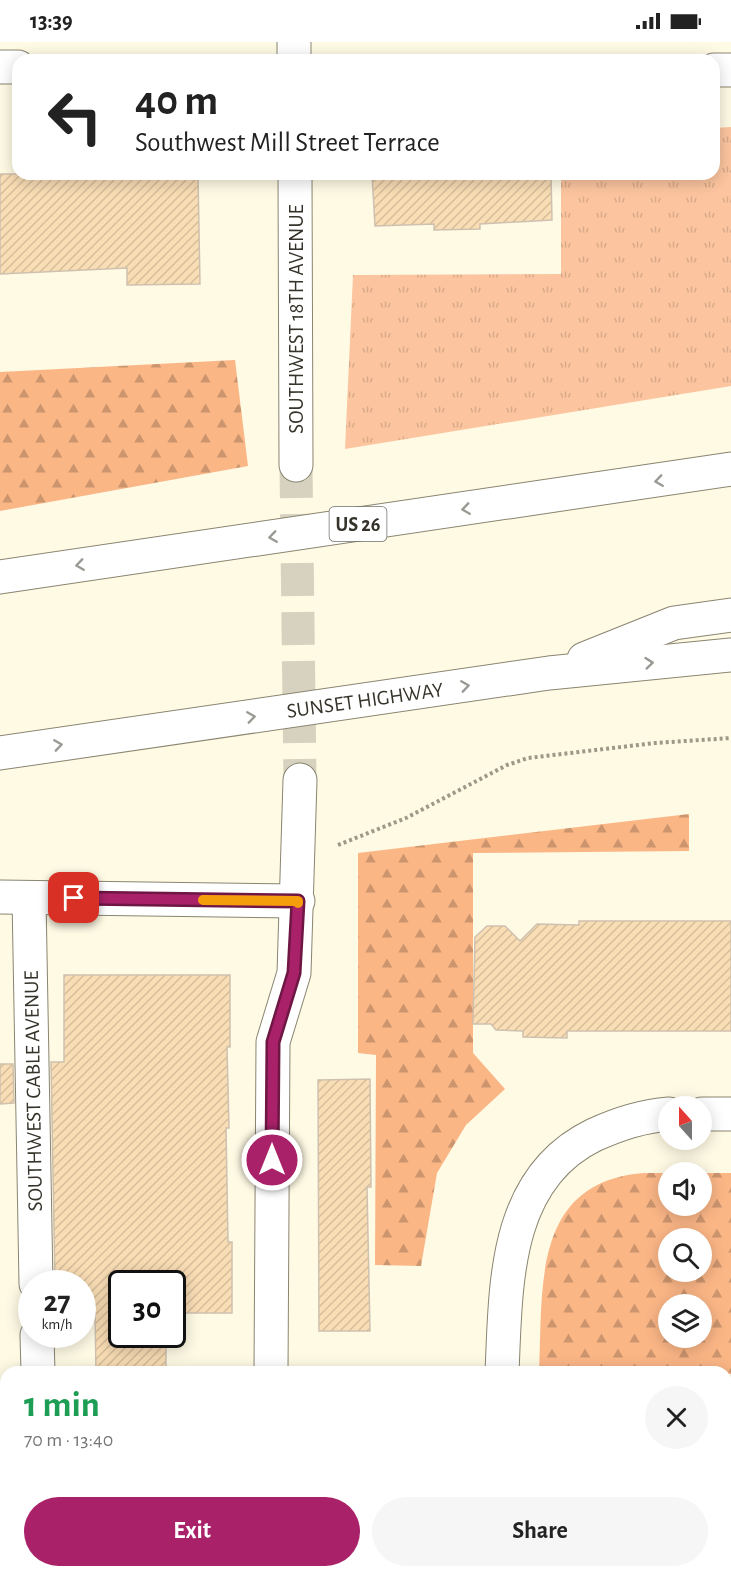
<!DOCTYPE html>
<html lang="en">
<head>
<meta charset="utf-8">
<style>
  :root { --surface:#fff; --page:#f6f6f6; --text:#222; --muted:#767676; --accent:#a92269 }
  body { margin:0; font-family:"Alegreya Sans",sans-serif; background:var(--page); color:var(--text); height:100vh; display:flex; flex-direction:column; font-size:22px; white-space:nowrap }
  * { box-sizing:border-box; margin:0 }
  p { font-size:20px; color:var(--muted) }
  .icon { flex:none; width:33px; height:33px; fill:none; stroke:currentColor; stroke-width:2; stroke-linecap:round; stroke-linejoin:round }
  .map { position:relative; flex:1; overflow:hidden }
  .side { position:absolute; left:0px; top:1324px; width:732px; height:212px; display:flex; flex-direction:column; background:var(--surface); border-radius:18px 18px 0 0; box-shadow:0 3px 15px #0003 }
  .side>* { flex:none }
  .banner { position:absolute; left:12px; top:12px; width:708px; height:126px; border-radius:18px; box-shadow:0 3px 15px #0003; background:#fff; color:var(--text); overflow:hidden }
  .needle { width:39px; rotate:339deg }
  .tools { position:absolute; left:658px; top:1054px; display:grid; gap:12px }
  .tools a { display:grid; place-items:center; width:54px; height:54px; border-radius:50%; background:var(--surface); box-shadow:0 3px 15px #0003; font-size:30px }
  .speed { position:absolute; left:18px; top:1228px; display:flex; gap:12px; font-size:30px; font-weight:700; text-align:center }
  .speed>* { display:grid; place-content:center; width:78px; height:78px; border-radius:50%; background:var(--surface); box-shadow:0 3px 15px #0003; line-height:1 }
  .speed small { font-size:15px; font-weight:400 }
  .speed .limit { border:3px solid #111; border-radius:9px; background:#fff; color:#111 }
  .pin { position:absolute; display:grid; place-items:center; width:51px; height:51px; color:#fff; margin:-26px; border-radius:12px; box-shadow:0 3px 9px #0006 }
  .me { position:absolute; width:66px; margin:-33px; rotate:0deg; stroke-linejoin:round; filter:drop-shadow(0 0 4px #0008) }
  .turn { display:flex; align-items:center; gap:21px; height:126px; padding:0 24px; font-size:27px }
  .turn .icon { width:78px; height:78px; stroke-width:2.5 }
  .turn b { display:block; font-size:42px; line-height:51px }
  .round { display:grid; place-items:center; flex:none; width:63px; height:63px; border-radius:32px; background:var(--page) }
  .summary { display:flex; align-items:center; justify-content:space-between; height:102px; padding:0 24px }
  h1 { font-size:36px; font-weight:700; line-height:45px; color:#1e9e55 }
  .button { display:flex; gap:12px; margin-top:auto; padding:12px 24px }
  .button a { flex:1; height:69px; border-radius:36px; background:var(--accent); color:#fff; font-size:24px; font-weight:700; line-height:69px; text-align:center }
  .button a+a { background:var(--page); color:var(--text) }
  .status { display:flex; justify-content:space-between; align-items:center; height:42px; padding:0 30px; background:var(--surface); direction:ltr }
  .status svg { height:16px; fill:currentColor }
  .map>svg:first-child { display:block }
  .grass { fill:url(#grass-tufts) }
  .forest { fill:url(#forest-firs); fill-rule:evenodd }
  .building { fill:url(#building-hatch); stroke:#cfc1af; stroke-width:1.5 }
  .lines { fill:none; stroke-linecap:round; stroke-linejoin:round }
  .minor-tunnel { stroke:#d7d2bf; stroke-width:33; stroke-dasharray:33 16; stroke-linecap:butt }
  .minor-casing { stroke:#898571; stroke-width:35 }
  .tertiary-casing { stroke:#898571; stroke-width:35 }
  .motorway-casing { stroke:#898571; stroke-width:35 }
  .path { stroke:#9c9989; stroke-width:4; stroke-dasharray:3 3; stroke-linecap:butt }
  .minor { stroke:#fff; stroke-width:33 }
  .tertiary { stroke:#fff; stroke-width:33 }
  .motorway { stroke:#fff; stroke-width:33 }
  .oneway { stroke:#9a9994 }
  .route-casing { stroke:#6e1644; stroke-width:15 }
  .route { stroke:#a92269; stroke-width:10 }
  .slow { stroke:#f59e0b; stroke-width:10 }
  .labels { text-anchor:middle; stroke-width:5; stroke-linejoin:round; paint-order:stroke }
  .shield { fill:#fff; stroke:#72706a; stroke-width:1.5 }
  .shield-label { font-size:20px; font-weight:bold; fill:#35332a }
  .street-label { font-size:21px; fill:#35332a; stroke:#fff }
</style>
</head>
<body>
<div class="status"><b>13:39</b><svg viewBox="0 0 49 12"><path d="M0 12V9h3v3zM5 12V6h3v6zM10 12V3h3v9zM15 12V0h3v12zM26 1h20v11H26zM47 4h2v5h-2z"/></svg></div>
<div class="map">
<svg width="731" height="1535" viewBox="0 0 731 1535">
  <defs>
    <pattern id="grass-tufts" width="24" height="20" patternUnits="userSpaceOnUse" patternTransform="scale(1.5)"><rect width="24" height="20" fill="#fcc59f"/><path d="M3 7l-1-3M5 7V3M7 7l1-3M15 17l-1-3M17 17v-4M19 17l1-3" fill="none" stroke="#d9aa89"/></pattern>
    <pattern id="forest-firs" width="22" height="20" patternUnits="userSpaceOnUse" patternTransform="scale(1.5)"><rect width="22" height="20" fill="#fbb686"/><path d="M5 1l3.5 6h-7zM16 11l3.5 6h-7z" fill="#cc956e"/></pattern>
    <pattern id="building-hatch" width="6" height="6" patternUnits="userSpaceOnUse" patternTransform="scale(1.5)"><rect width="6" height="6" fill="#f9ddb4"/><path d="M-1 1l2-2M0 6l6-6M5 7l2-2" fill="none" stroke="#d6be9b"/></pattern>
  </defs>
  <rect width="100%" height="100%" fill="#fffae4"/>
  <path class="grass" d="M731,85v259l-386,63 8,-174 208,-1v-100h153v-46z"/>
  <g class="forest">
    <path d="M235,318l13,106 -248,45v-139z"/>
    <path d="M689,772v37l-216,2v200l32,36 -39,36 -29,48 -16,93 -46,-1 1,-210 -18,-2v-200z"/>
    <path d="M645,1131h24v33h33v-33h29v201l-192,-2c4,-83 -8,-191 106,-199zM669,1197h33v33h-33zM669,1263h33v33h-33z"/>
  </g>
  <g class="building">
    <path d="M0,132h198l2,110 -73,1v-17l-127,6z"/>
    <path d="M372,132h179l1,46 -72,4v5l-46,1v-6l-59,2z"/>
    <path d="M579,879h152v110h-164v7l-44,-1v-6l-27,-1 -5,-6h-18l2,-87 12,-11h18l15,15 17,-17 42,1z"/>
    <path d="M64,933h166v72h-3l2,81h-3l2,114h4v71h-60v-29h-50v51h44v37h-70l-1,-59h-13v-29h-27l-4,-222h13z"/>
    <path d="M0,1022h13l1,39 -14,1z"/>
    <path d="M370,1037l1,108h-4l3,144h-51l-1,-251z"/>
  </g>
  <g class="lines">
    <path class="minor-tunnel" d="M296,423l4,315"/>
    <defs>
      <g id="minor">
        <path d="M294,18v-18"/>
        <path d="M0,25h18"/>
        <path d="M714,28h17"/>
        <path d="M295,132l1,291"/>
        <path d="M0,855l298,4"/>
        <path d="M29,856l7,386"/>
        <path d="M37,1293l1,37"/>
        <path d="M271,1330l2,-330 21,-69 6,-193"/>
        <path d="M48,1530v5"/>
      </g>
      <g id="tertiary">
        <path d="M702,1072h29"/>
        <path d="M502,1330c4,-86 1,-193 92,-237 24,-11 49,-19 75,-21"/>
        <path d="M489,1535l1,-5"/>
      </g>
      <g id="motorway">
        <path d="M0,535l731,-108"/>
        <path d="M584,617l90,-36 57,-8"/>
        <path d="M0,711l549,-80 182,-18"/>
      </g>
    </defs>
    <use href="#minor" class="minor-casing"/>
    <use href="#tertiary" class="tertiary-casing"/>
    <use href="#motorway" class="motorway-casing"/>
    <path class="path" d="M338,803l68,-27 101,-53 21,-7 127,-15 76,-5"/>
    <use href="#minor" class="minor"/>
    <use href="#tertiary" class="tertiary"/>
    <use href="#motorway" class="motorway"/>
  </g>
  <defs><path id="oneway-chevron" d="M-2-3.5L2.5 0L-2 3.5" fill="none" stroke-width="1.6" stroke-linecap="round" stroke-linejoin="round" transform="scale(1.5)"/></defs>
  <g class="oneway">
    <use href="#oneway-chevron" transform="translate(659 439) rotate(172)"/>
    <use href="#oneway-chevron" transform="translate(466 467) rotate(172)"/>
    <use href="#oneway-chevron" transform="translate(273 495) rotate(172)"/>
    <use href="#oneway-chevron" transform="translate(80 523) rotate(172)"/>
    <use href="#oneway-chevron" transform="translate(649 621) rotate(-6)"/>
    <use href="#oneway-chevron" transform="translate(465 644) rotate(-8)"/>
    <use href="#oneway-chevron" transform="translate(251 675) rotate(-8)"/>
    <use href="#oneway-chevron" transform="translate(58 703) rotate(-8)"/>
  </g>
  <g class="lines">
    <defs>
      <path id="route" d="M74,856l224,3 -4,72 -21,69 -1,118"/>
    </defs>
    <use href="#route" class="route-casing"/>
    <use href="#route" class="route"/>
    <path class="slow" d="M203,858l95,1v2"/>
  </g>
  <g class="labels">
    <rect class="shield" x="329.5" y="465" width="57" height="34" rx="4.5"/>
    <g class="shield-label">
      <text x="358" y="489">US 26</text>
    </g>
    <g class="street-label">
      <text transform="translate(296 277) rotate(-90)" y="7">SOUTHWEST 18TH AVENUE</text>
      <text transform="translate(365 658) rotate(-8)" y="7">SUNSET HIGHWAY</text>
      <text transform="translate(33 1049) rotate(-91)" y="7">SOUTHWEST CABLE AVENUE</text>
    </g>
  </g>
</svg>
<div class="tools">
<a><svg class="needle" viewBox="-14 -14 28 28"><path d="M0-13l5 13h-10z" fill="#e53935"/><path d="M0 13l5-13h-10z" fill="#767676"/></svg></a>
<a><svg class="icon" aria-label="sound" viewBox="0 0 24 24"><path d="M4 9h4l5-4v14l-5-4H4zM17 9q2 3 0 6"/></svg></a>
<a><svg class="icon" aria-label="search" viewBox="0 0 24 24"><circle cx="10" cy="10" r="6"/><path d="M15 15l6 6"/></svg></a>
<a><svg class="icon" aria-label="layers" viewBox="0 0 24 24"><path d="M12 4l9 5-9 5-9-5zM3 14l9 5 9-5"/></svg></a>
</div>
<div class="speed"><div>27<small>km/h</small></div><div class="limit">30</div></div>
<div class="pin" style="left:74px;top:856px;background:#d93025"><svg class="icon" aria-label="arrive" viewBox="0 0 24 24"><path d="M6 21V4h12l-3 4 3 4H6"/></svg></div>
<svg class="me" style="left:272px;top:1118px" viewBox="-20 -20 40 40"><circle r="17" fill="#a92269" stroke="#fff" stroke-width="3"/><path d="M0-11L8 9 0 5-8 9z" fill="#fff"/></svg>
<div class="banner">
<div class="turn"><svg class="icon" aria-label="left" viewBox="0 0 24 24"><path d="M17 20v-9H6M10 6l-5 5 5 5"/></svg><div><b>40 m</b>Southwest Mill Street Terrace</div></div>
</div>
<section class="side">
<div class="summary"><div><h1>1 min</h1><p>70 m · 13:40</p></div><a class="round"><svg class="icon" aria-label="close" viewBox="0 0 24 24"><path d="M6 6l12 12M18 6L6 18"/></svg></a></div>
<div class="button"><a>Exit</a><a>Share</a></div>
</section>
</div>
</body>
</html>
